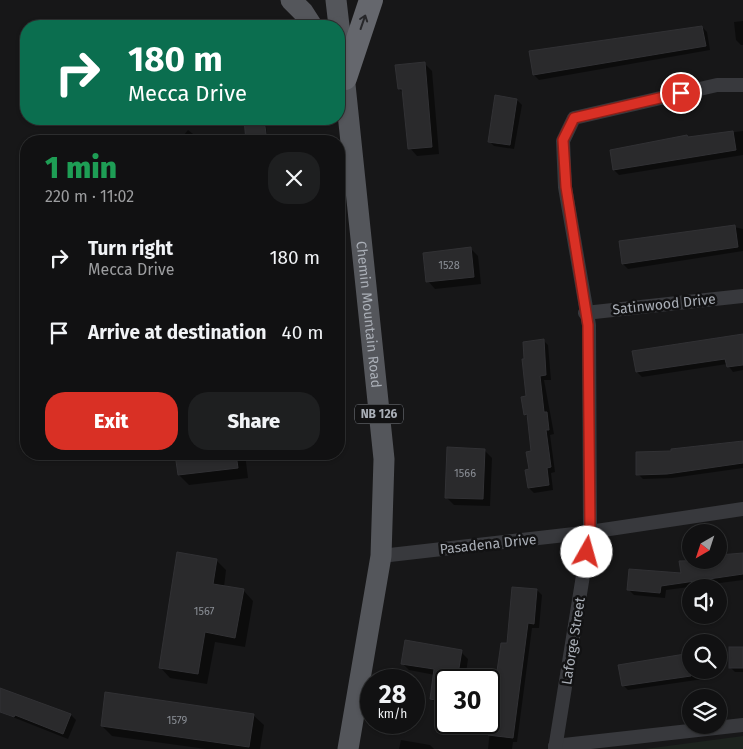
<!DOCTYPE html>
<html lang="en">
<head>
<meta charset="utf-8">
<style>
  :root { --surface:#111112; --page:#1e1f20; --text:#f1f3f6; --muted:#9c9d9f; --line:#303132; --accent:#d93025 }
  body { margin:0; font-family:"Fira Sans",sans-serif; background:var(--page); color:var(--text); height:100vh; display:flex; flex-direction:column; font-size:19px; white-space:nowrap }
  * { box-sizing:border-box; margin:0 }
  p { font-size:16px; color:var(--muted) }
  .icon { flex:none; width:28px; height:28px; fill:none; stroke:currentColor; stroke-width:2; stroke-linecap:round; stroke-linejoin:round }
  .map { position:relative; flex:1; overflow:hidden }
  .sheet { position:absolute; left:20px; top:135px; width:325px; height:325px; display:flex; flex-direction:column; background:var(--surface); border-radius:20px; box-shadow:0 1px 4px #0004,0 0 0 1px var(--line) }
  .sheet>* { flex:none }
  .banner { position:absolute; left:20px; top:20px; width:325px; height:105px; border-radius:20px; box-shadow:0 1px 4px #0004,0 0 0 1px var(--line); background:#0b6e4f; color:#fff; overflow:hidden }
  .needle { width:32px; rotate:219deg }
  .controls { position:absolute; left:682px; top:524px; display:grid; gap:10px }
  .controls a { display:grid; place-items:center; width:45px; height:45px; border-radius:50%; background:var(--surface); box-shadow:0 1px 4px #0004,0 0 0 1px var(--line); font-size:25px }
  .speed { position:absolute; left:360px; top:669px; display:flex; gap:10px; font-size:25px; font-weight:700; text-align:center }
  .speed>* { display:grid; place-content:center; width:65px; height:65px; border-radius:50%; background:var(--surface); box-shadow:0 1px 4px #0004,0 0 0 1px var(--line); line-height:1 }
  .speed small { font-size:12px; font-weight:400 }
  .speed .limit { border:2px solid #111; border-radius:8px; background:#fff; color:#111 }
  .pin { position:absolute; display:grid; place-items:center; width:42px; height:42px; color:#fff; margin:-21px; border:2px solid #fff; border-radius:50%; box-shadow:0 1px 5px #0007 }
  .me { position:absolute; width:55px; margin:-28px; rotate:7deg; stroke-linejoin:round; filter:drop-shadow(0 0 4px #0008) }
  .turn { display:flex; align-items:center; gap:18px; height:105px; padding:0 25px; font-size:22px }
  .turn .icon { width:65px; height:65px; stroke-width:2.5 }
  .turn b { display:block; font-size:35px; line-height:42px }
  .round { display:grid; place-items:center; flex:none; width:52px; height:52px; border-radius:20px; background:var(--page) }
  .overview { display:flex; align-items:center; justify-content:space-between; height:85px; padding:0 25px }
  h1 { font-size:30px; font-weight:800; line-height:38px; color:#1e9e55 }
  .primary-button { display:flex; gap:10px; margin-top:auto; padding:10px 25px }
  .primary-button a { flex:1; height:58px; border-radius:20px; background:var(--accent); color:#fff; font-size:20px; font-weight:800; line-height:58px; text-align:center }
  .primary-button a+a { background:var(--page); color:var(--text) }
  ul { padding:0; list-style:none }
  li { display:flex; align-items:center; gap:15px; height:75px; padding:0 25px }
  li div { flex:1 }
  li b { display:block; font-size:19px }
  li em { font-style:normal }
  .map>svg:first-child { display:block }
  .green { fill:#1d231e }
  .shadow { fill:#0007 }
  .building { fill:#2a2a2c; stroke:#313134 }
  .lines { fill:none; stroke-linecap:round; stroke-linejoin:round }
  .street { stroke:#38393d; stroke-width:14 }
  .primary { stroke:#54565b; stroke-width:21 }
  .highway { stroke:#65676d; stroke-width:24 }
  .oneway { stroke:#27272a }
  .route-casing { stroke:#8d1f18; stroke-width:12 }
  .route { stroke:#d93025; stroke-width:9 }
  .labels { text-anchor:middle; stroke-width:5; stroke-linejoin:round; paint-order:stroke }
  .number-label { font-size:11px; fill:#898d94 }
  .shield { fill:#121213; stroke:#7c8086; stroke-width:1 }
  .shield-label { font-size:12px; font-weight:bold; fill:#aaafb7 }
  .street-label { font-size:14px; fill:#aaafb7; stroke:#121213 }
</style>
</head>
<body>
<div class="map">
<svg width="743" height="749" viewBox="0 0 743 749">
  <rect width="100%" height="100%" fill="#171718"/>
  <path class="green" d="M743,736v13h-98z"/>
  <g class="shadow">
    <path d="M743,21v24h-2l-5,-5 -2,-18z"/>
    <path d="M702,27l5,5 3,18 -171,30 -5,-5z"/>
    <path d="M424,63l8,8 7,83 -22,2 -7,-8 -7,-55 -4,-4z"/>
    <path d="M517,100l5,5 -8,44 -20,-3 -5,-5z"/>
    <path d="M245,119h20l3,22h-20z"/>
    <path d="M188,130l14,11h-23z"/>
    <path d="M743,131v24l-124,20 -5,-5 75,-32z"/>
    <path d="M734,227l9,2v22l-115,18 -5,-5z"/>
    <path d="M471,249l7,7 3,28 -46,5 -7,-8z"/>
    <path d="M743,336v34l-10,2 -6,-8 -85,13 -5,-5z"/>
    <path d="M543,340l5,5 3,35h-7l10,54 -4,1 5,37 -4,1 2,17 -19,3 -5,-5 4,-36 -5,-34 -3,-4z"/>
    <path d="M743,442v26l-71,10 -29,1 -5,-5 34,-21z"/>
    <path d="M484,450l8,8 -2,48 -36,-1 -8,-8z"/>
    <path d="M177,454h68l3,24 -59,7 -10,-10z"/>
    <path d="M743,554v26l-77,10 -1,8 -31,-3 -5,-5 53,-16 -2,-12 39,-2v-3z"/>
    <path d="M216,560l10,10 -2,17 19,3 10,11 -8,46 -30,-5 -8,42 -37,-6 -10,-11z"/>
    <path d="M537,590l5,5 -3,33h-7l-15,114h-4l-1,7h-24l5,-48 15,-56z"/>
    <path d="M743,648v24h-8l-5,-5z"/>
    <path d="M461,652l7,7 -3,21h-19v27l-7,-1 -8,-7 4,-24 -26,-5 -7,-7z"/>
    <path d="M691,654v16h18l1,8 -82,12 -5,-5 -3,-19z"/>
    <path d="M0,689l71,26 5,5 -8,19 -68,-27z"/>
    <path d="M253,715l11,10 -4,24h-54l-94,-13 -10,-10z"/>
    <path d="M401,740l29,5 4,4h-35z"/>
  </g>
  <g class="building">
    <path d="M702,26l4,20 -173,29 -4,-24z"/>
    <path d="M425,62l7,85 -24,2 -6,-60h-4l-3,-24z"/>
    <path d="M495,95l22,4 -7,46 -22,-3z"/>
    <path d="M244,119h20l3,22h-21z"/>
    <path d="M733,131l3,19 -123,20 -3,-20 77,-15 1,2z"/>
    <path d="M735,225l3,22 -116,17 -3,-23z"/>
    <path d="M471,247l3,30 -48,5 -3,-29z"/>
    <path d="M743,334v31l-16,2 -2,-8 -89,13 -4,-21z"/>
    <path d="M544,339l2,36 -6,1 4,36h3l2,18h-3l5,37 -4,1 2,17 -21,3 -3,-18 4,-1 -3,-17 5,-1 -4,-37 -3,1 -3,-18 5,-1 -4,-37h2l-1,-17z"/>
    <path d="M743,441v22l-76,11 -31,1v-23l35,-1v-2z"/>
    <path d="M447,447l38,2 -2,50 -38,-1z"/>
    <path d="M175,454h61l2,14 -60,7z"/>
    <path d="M177,552l40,7 -4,25 31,5 -9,49 -30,-6 -7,42 -39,-6z"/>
    <path d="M743,553v21l-82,12 -1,7 -33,-3 2,-21 52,4 -2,-12 40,-1v-5z"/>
    <path d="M512,587l25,2 -3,35 -6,-1 -15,115 -25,-3 13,-92h6z"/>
    <path d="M405,640l57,10 -5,30h-11v22l-16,-3 4,-30 -33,-5z"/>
    <rect x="729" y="647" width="14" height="21"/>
    <path d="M691,653v23l-69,10 -4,-21z"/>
    <path d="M0,688l71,26 -8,20 -48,-19 -1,2 -14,-5z"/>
    <path d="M105,692l149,22 -5,33 -148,-21z"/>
  </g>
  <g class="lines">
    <g class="street">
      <path d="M585,313l158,-17"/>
      <path d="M381,556l202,-23 160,-24"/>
      <path d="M555,746l188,-21"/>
      <path d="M555,749l35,-217 -1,-207 -24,-138 -2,-46 11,-23 143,-33h26"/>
    </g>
    <g class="primary">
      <path d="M291,0l12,12 9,14"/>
      <path d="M336,0l3,26"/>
      <path id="s1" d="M339,27l45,432 -3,97 -33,193"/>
    </g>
    <path class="highway" d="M345,78l26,-78"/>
  </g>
  <defs><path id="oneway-shaft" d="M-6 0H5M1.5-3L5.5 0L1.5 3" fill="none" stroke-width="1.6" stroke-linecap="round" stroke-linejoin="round" transform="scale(1.25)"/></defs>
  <use class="oneway" href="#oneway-shaft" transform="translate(363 22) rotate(-71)"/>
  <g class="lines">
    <defs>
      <path id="route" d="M587,552l3,-20 -2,-207 -22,-138 -3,-47 11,-22 107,-25"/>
    </defs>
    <use href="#route" class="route-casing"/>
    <use href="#route" class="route"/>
  </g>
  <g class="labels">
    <g class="number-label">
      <text x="449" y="269">1528</text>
      <text x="465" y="477">1566</text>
      <text x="204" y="615">1567</text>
      <text x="177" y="724">1579</text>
    </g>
    <rect class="shield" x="355" y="404.5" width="48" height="19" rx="4"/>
    <g class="shield-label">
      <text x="379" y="418">NB 126</text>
    </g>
    <g class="street-label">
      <text transform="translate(664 304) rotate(-6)" y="5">Satinwood Drive</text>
      <text dy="5" stroke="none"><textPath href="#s1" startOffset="289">Chemin Mountain Road</textPath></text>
      <text transform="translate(488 544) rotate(-6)" y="5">Pasadena Drive</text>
      <text transform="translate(573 641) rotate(-81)" y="5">Laforge Street</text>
    </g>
  </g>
</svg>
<div class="controls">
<a><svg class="needle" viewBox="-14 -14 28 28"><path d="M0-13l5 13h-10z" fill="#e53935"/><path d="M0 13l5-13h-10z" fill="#9c9d9f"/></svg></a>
<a><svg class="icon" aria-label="sound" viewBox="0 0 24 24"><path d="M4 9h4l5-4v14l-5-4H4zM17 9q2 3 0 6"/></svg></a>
<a><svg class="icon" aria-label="search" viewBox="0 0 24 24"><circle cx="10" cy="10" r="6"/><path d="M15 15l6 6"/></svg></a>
<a><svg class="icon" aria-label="layers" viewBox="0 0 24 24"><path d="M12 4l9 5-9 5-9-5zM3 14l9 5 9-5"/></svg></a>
</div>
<div class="speed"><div>28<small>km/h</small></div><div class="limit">30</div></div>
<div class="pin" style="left:681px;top:93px;background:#d93025"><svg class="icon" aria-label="arrive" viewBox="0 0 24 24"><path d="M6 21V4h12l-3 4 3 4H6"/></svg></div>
<svg class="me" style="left:587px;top:552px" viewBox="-20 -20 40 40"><circle r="19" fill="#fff"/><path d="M0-13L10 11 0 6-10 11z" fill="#d93025"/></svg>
<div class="banner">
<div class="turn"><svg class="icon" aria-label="right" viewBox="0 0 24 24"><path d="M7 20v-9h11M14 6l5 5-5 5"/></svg><div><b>180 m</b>Mecca Drive</div></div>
</div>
<section class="sheet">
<div class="overview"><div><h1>1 min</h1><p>220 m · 11:02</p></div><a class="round"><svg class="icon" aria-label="close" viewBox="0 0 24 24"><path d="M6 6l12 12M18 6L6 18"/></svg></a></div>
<ul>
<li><svg class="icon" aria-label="right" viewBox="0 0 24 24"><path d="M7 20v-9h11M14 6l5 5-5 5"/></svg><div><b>Turn right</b><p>Mecca Drive</p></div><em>180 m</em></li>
<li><svg class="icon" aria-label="arrive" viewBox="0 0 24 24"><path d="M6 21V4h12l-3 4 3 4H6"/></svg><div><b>Arrive at destination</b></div><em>40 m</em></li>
</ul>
<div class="primary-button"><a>Exit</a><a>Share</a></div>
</section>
</div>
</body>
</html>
